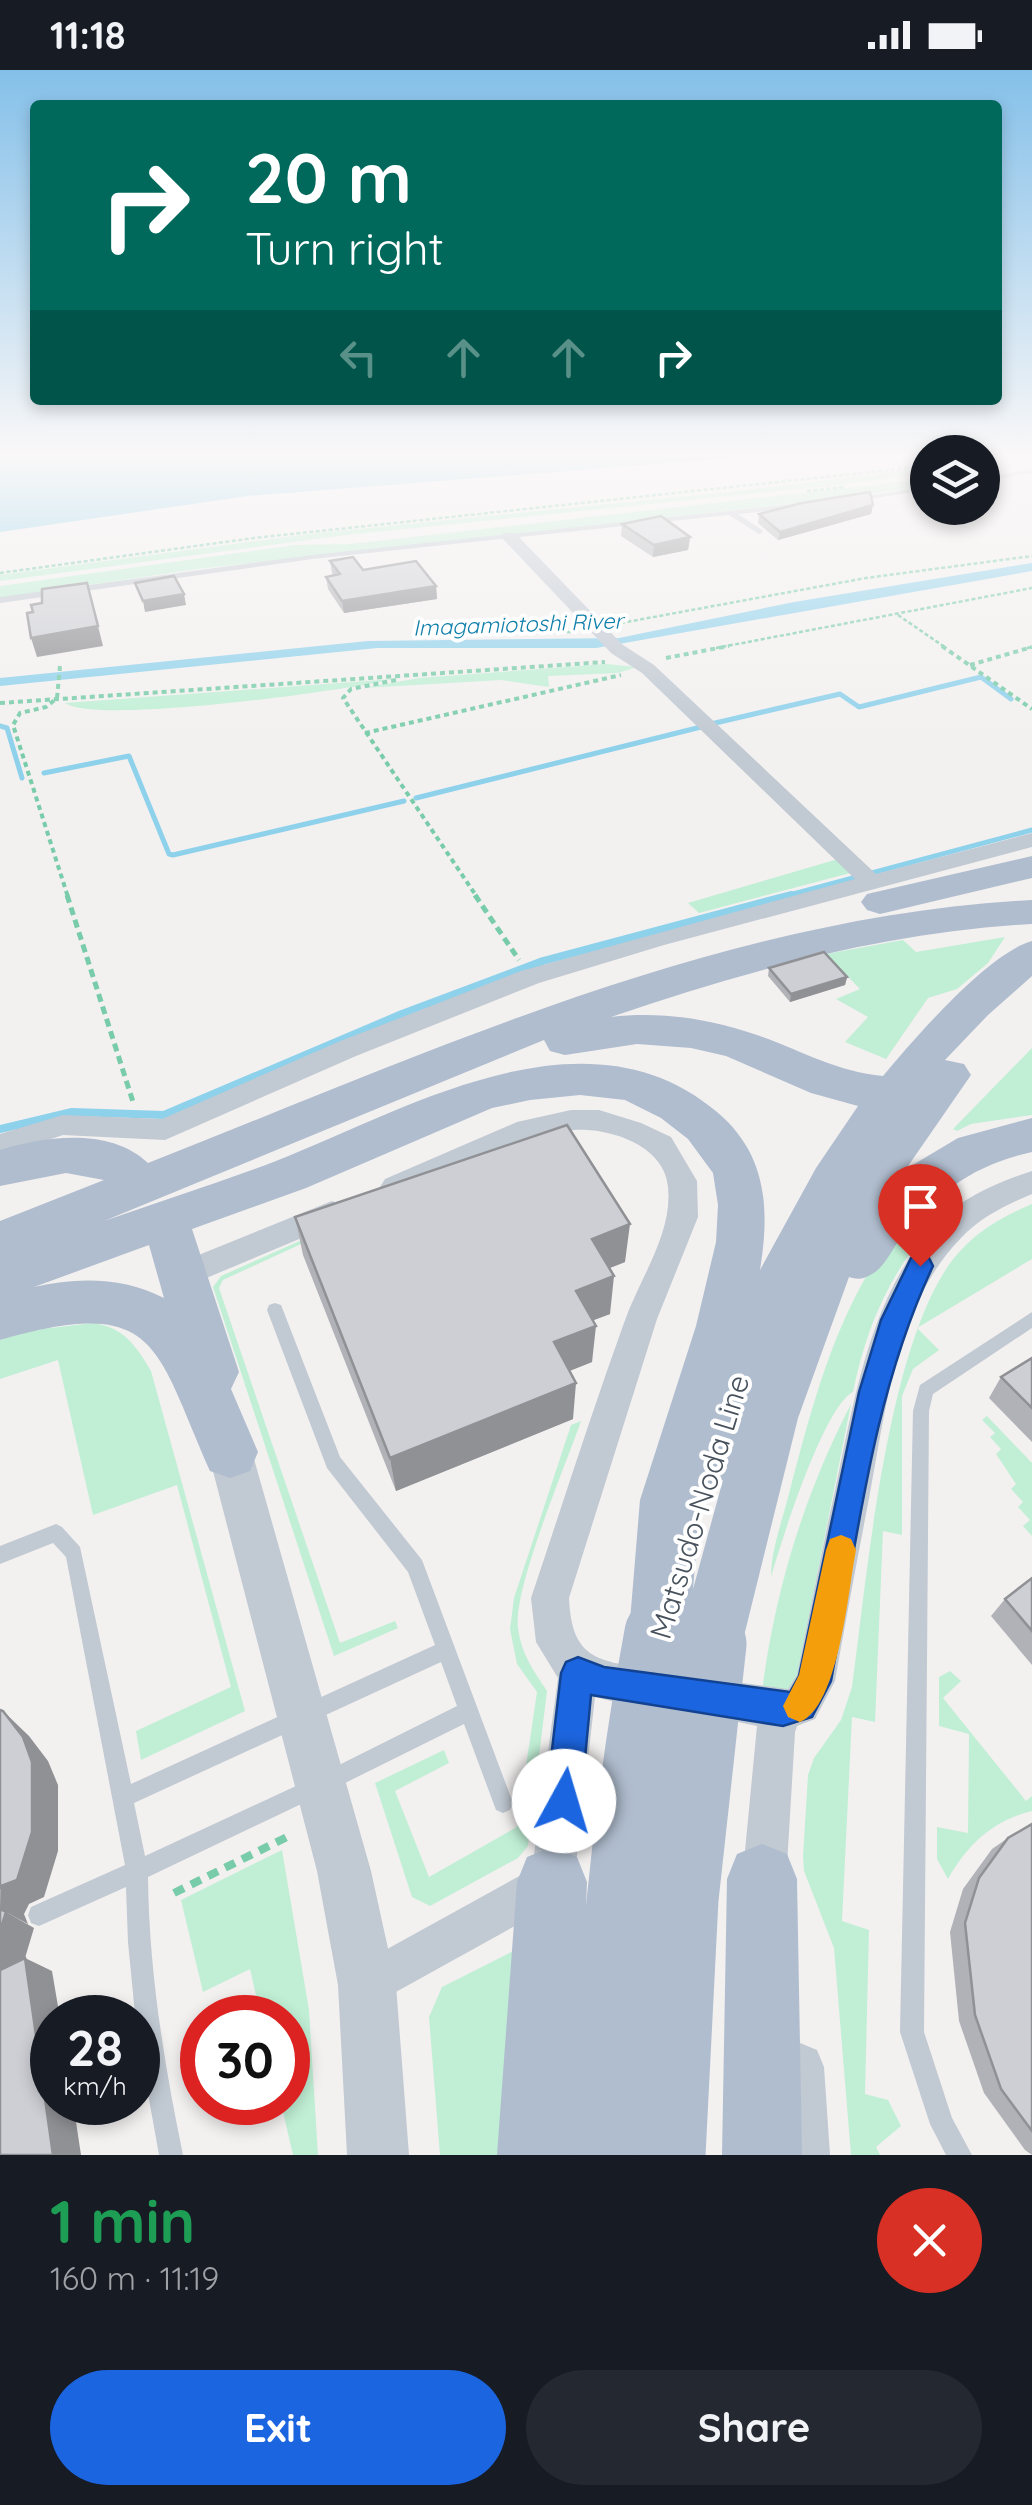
<!DOCTYPE html>
<html lang="en">
<head>
<meta charset="utf-8">
<style>
  :root { --surface:#171b24; --page:#242831; --text:#f1f3f6; --muted:#9ea1a6; --accent:#1c65e0 }
  body { margin:0; font-family:Quicksand,sans-serif; background:var(--page); color:var(--text); height:100vh; display:flex; flex-direction:column; font-size:38px; white-space:nowrap }
  * { box-sizing:border-box; margin:0 }
  p { font-size:32px; color:var(--muted) }
  .icon { flex:none; width:55px; height:55px; fill:none; stroke:currentColor; stroke-width:2; stroke-linecap:round; stroke-linejoin:round }
  .map { position:relative; height:2085px; overflow:hidden }
  .details { display:flex; flex-direction:column; background:var(--surface); flex:1 }
  .details>* { flex:none }
  .top-card { position:absolute; left:30px; top:30px; width:972px; height:305px; border-radius:10px; box-shadow:0 5px 15px #0003; background:#00695c; color:#fff; overflow:hidden }
  .buttons { position:absolute; left:910px; top:365px; display:grid; gap:20px }
  .buttons a { display:grid; place-items:center; width:90px; height:90px; border-radius:50%; background:var(--surface); box-shadow:0 5px 15px #0003; font-size:50px }
  .speed { position:absolute; left:30px; top:1925px; display:flex; gap:20px; font-size:50px; font-weight:700; text-align:center }
  .speed>* { display:grid; place-content:center; width:130px; height:130px; border-radius:50%; background:var(--surface); box-shadow:0 5px 15px #0003; line-height:1 }
  .speed small { font-size:25px; font-weight:400 }
  .speed .limit { border:15px solid #d22; background:#fff; color:#111 }
  .pin { position:absolute; display:grid; place-items:center; width:85px; height:85px; color:#fff; margin:-102px -42px; border-radius:50% 50% 50% 0; rotate:-45deg; box-shadow:0 0 10px #0007 }
  .pin .icon { rotate:45deg }
  .me { position:absolute; width:110px; margin:-55px; rotate:6deg; stroke-linejoin:round; filter:drop-shadow(0 0 8px #0008) }
  .turn { display:flex; align-items:center; gap:35px; height:210px; padding:0 50px; font-size:45px }
  .turn .icon { width:130px; height:130px; stroke-width:2.5 }
  .turn b { display:block; font-size:70px; line-height:85px }
  .lanes { display:flex; align-items:center; height:95px; padding:0 50px; background:#0003; justify-content:center; gap:50px; direction:ltr }
  .lanes .off { opacity:.35 }
  .round { display:grid; place-items:center; flex:none; width:105px; height:105px; border-radius:52px; background:var(--page) }
  .headline { display:flex; align-items:center; justify-content:space-between; height:170px; padding:0 50px }
  h1 { font-size:60px; font-weight:700; line-height:75px; color:#1e9e55 }
  .button { display:flex; gap:20px; margin-top:auto; padding:20px 50px }
  .button a { flex:1; height:115px; border-radius:60px; background:var(--accent); color:#fff; font-size:40px; font-weight:700; line-height:115px; text-align:center }
  .button a+a { background:var(--page); color:var(--text) }
  .status { display:flex; justify-content:space-between; align-items:center; height:70px; padding:0 50px; background:var(--surface); direction:ltr }
  .status svg { height:28px; fill:currentColor }
  .map>svg:first-child { display:block }
  .green { fill:#c0efd5 }
  .water { fill:#8ed1eb }
  .lines { fill:none; stroke-linecap:round; stroke-linejoin:round }
  .stream-far1 { stroke:#8ed1eb; stroke-width:5 }
  .stream { stroke:#8ed1eb; stroke-width:8 }
  .path-far3 { stroke:#78cca9; stroke-width:2.5; stroke-dasharray:4 2.5; stroke-linecap:butt }
  .path-far2 { stroke:#78cca9; stroke-width:4; stroke-dasharray:5 4; stroke-linecap:butt }
  .path-far1 { stroke:#78cca9; stroke-width:5; stroke-dasharray:8 5; stroke-linecap:butt }
  .path { stroke:#78cca9; stroke-width:8; stroke-dasharray:11 8; stroke-linecap:butt }
  .service { fill:#c1c9d2; fill-rule:evenodd }
  .minor { fill:#c1c9d2; fill-rule:evenodd }
  .tertiary { fill:#c1c9d2; fill-rule:evenodd }
  .primary { fill:#b0bdce; fill-rule:evenodd }
  .primary-bridge { stroke:#b0bdce; stroke-width:71 }
  .wall { fill:#b0b2b7 }
  .shaded-wall { fill:#909195 }
  .building { fill:#cdcfd5; stroke:#909195; stroke-width:2.5 }
  .route { fill:#1c65e0; stroke:#124292; stroke-width:2.5 }
  .slow { fill:#f59e0b }
  .labels { text-anchor:middle; stroke-width:8; stroke-linejoin:round; paint-order:stroke }
  .far-water-label { font-size:22px; font-style:italic; fill:#0f7faa; stroke:#fff }
  .near-street-label { font-size:30px; fill:#48525d; stroke:#fff }
</style>
</head>
<body>
<div class="status"><b>11:18</b><svg viewBox="0 0 49 12"><path d="M0 12V9h3v3zM5 12V6h3v6zM10 12V3h3v9zM15 12V0h3v12zM26 1h20v11H26zM47 4h2v5h-2z"/></svg></div>
<div class="map">
<svg width="1032" height="2085" viewBox="0 0 1032 2085">
  <rect width="100%" height="100%" fill="#f3f0f0"/>
  <g class="green">
    <path d="M927,398v5l-81,11 -500,51 -346,46v-6l309,-41 429,-43z"/>
    <path d="M927,409v7l-93,13 -637,70 -197,29v-12l295,-41 55,-1z"/>
    <path d="M607,594l30,3 -19,6 -70,3 1,11 -48,-7 -137,8 55,-10z"/>
    <path d="M393,609c-48,12 -298,46 -328,24z"/>
    <path d="M838,789l16,13 -155,41 -11,-10z"/>
    <path d="M1005,867l-17,26 -31,26 -29,9 -42,61 -41,-17 23,-25 -32,-18 24,-10 -34,-35 77,-14 13,12z"/>
    <path d="M1032,978v67l-61,9 -14,7 -4,-2z"/>
    <path d="M487,1088l-264,122 -4,8 121,355 55,-22 3,7 -64,28 -121,-369 8,-11z"/>
    <path d="M1032,1134v55l-115,69 22,22 -26,19 -11,27v139l-19,-4 -8,191 -23,-5 -10,204 27,9 -4,164 23,6 13,26 -25,21 4,8h-29l-17,-207 -30,-77 -1,-15 5,-81 6,-17 27,-38 11,-33c15,-109 36,-362 110,-438 20,-21 44,-34 70,-45z"/>
    <path d="M914,1143l19,11c-44,50 -67,104 -80,168 -29,14 -72,150 -82,185 0,-26 11,-56 18,-83 25,-96 53,-208 125,-281z"/>
    <path d="M93,1253c30,4 43,22 58,48l94,340 -104,49 -5,-29 95,-44 -54,-202 -84,30 -35,-155 -58,19v-39l25,-9z"/>
    <path d="M851,1334l-55,277 -13,12 -21,-2c13,-101 42,-196 89,-287z"/>
    <path d="M987,1346l45,47v73l-9,-10 7,-6 -12,-13 5,-5 -12,-13 5,-5 -20,-30 5,-5 -11,-12 5,-4 -13,-13z"/>
    <path d="M581,1351c-15,44 -68,167 -63,207 3,25 15,42 29,63l-19,155 -10,12 -88,48 -18,-9 -37,-114 69,-33 5,13 -54,28 34,86 88,-50 20,-135 -20,-28 -7,-35 4,-31 57,-173z"/>
    <path d="M950,1601l11,10 -18,17 83,103 6,-5v15c-40,10 -64,33 -84,68l-11,-20v-32l31,6 1,-99 -30,-8v-49z"/>
    <path d="M282,1780l27,160 9,145h-25l-12,-52 7,-1v-84l-27,-1 -11,-48 -47,23 -22,-92z"/>
    <path d="M533,1871l-20,214h-73l-11,-138 13,-30z"/>
  </g>
  <g class="water">
    <path d="M0,384h784l-536,42 -248,36z"/>
    <path d="M1032,493v8l-436,77h-219l-377,38v-8l368,-37 251,-3 175,-36z"/>
  </g>
  <g class="lines">
    <g class="stream-far1">
      <path d="M711,654l129,-30 19,13 122,-30 30,22"/>
      <path d="M0,656l7,2 15,50"/>
      <path d="M44,703l85,-17 40,98 4,1 231,-54"/>
      <path d="M416,728l289,-72"/>
      <path d="M782,827l250,-67"/>
    </g>
    <path class="stream" d="M0,1059l72,-17 92,3 238,-101 141,-53 248,-66"/>
    <g class="path-far3">
      <path d="M982,387l21,-3"/>
      <path d="M807,421l39,-4"/>
      <path d="M0,503l254,-35 674,-72"/>
      <path d="M898,545l48,33"/>
      <path d="M621,553l245,-45 166,-22"/>
      <path d="M502,563l73,-1"/>
      <path d="M716,578l316,-60"/>
      <path d="M1027,578l5,-1"/>
    </g>
    <g class="path-far2">
      <path d="M942,576l90,63"/>
      <path d="M666,588l63,-12"/>
      <path d="M970,595l62,-18"/>
      <path d="M60,596l-3,32 -11,9 -26,6 -7,12 55,172"/>
      <path d="M396,610l-45,9 -8,9 134,199"/>
      <path d="M0,633l605,-41"/>
      <path d="M365,663l256,-58"/>
    </g>
    <g class="path-far1">
      <path d="M67,825l67,210"/>
      <path d="M475,825l44,65"/>
    </g>
    <path class="path" d="M174,1823l113,-56"/>
    <g class="service">
      <path d="M1032,399v4l-50,9v-4z"/>
      <path d="M928,416v4l-74,11 -4,-2z"/>
      <path d="M803,433h3v4l-68,7 24,16 1,2 -4,2 -30,-19 -417,44 -312,44v-6l312,-42z"/>
      <path d="M275,1233l6,2 2,5 57,147 82,103 91,243 -3,7 -7,3 -7,-3 -32,-86 -127,63 -7,3 -7,-3 -3,-7 3,-7 134,-67 -16,-44 -307,141 11,53 166,-77 7,3 3,7 -3,7 -170,81c1,94 16,186 35,278h-24l-19,-106 -2,-31h-3v-4l-7,-72 -2,-55 -87,39 -8,-3 -3,-8 3,-8 94,-42 -59,-308 -13,-14 -53,21v-18l56,-22 6,3 18,20 51,237 304,-139 -27,-73 -81,-104 -60,-158 2,-5z"/>
      <path d="M1032,1242v16l-99,66 -4,17 -5,621 28,86 20,37h-26l-16,-31 -30,-92 13,-621 7,-26z"/>
    </g>
    <g class="minor">
      <path d="M503,463h12l108,112 31,20 222,209 156,-41v14l-368,98 -125,38 -183,73 -191,84 -102,-5 -63,21v-22l63,-19 99,4 176,-77 183,-71 334,-92 -213,-206 -31,-20 -108,-114z"/>
      <path d="M571,1040h28l42,13 30,14 26,44 1,36 -41,102 -88,279c3,76 44,57 97,79l6,14 -6,14 -14,6 -57,-14 -21,185 -7,15 -200,111 -16,-7 -7,-16 7,-16 181,-100 26,-191 -22,-36 -5,-44c31,-92 60,-184 93,-275 15,-44 49,-89 44,-136 -3,-42 -60,-60 -95,-57 -64,6 -119,49 -178,68l-10,-3 -5,-8 5,-8 132,-57z"/>
      <path d="M1032,1101v23c-26,11 -51,23 -71,44 -64,65 -75,170 -91,255 -12,63 -24,125 -35,188l-20,38 -18,7 -2,6 -9,150 -7,15 -15,7 -15,-7 -7,-15 15,-156 -67,-14 -6,-14 6,-14 14,-6 84,11 9,-14c12,-60 24,-120 37,-180 20,-92 35,-203 105,-274 26,-25 59,-39 93,-50z"/>
      <path d="M332,1131l10,4 5,8 -5,8 -157,66 -11,-4 -4,-9 4,-9z"/>
      <path d="M800,1973l17,7 7,17 6,88h-48l-6,-88 7,-17z"/>
    </g>
    <path class="tertiary" d="M230,1362l16,6 6,14 119,419 25,114 13,170h-62l-9,-170 -21,-114 -109,-419 6,-14z"/>
    <g class="primary">
      <path d="M1032,786v22l-152,36 -13,-4 -6,-8 6,-8z"/>
      <path d="M1032,830v24c-146,8 -283,46 -421,93 50,-6 99,2 146,18 43,15 80,37 126,41 30,-36 105,-123 149,-135v35l-44,39 -43,45 19,4 7,11 -65,94 52,-31 74,-20v34c-56,12 -96,40 -131,85 -8,11 -17,31 -29,37 -8,5 -14,6 -23,3l-51,141 -56,226 -9,22 -22,9 -22,-9 -6,-13 -23,11 -22,-9 -9,-22 11,-133 56,-174 20,-84 2,-37 -5,-32 -25,-34 -27,-21 -36,-18 -45,-5 -50,5 -38,8 -186,80 -114,41 47,143 -8,17 27,63 -8,19 -20,7 -20,-7c-56,-127 -52,-176 -210,-131v-119l104,-41 -38,-7 -66,13v-36c45,-14 110,-23 148,13 285,-112 575,-247 884,-263zM544,970l6,11 15,4 72,-11 54,4 35,8 85,37 47,13 -42,62 -56,102c10,-61 7,-116 -43,-158 -131,-111 -310,-3 -441,49 -57,22 -115,40 -172,60zM149,1175l15,53c-41,-21 -86,-21 -130,-11zM723,1410l-30,109 9,-108 9,3z"/>
      <path d="M762,1774l25,10 10,25 5,276h-80l5,-276 10,-25z"/>
      <path d="M552,1777l25,10 10,25 -10,273h-80l20,-273 10,-25z"/>
    </g>
    <g class="primary-bridge">
      <path d="M606,2085c5,-176 22,-349 54,-522"/>
      <path d="M670,2085l13,-256 28,-255"/>
    </g>
  </g>
  <g class="wall">
    <path d="M873,435l-2,9 -93,26 -20,-17 1,-9z"/>
    <path d="M622,454l68,13 -2,13 -35,7 -32,-21z"/>
    <path d="M330,491l106,25 1,13 -93,14 -16,-24 -2,-12 8,-1 -2,-3z"/>
    <path d="M769,898l78,9 -2,8 -55,17 -22,-26z"/>
    <path d="M295,1147l330,45 -15,6v46l-17,6 -1,42 -23,9 4,48 -177,72 -93,-236z"/>
    <path d="M1032,1288v84l-43,-44 12,-21z"/>
    <path d="M1032,1508v87l-41,-49 14,-17z"/>
    <path d="M1032,1754v331l-7,-5 -41,-57 -25,-72 -9,-89 13,-43 29,-40 16,-11z"/>
  </g>
  <g class="shaded-wall">
    <path d="M873,435l-2,9 -93,26 2,-8z"/>
    <path d="M690,467l-2,13 -35,7 1,-12z"/>
    <path d="M436,516l1,13 -93,14 -2,-12z"/>
    <path d="M184,524l2,11 -41,7 -2,-11z"/>
    <path d="M98,556l5,20 -66,11 -6,-19z"/>
    <path d="M847,907l-2,8 -55,17 1,-8z"/>
    <path d="M630,1154l-5,38 -36,14 3,-37z"/>
    <path d="M614,1206l-4,38 -37,14 3,-37z"/>
    <path d="M596,1256l-4,36 -40,16 2,-36z"/>
    <path d="M576,1313l-3,36 -177,72 -6,-33z"/>
    <path d="M3,1641l26,25 19,25 10,24v66l-14,46 -15,7 -5,10 4,10 -28,-15z"/>
    <path d="M6,1842l28,16 -9,30 27,13 8,47h-8v84h21l8,53h-28l-53,-172v-52z"/>
  </g>
  <g class="building">
    <path d="M870,422l3,13 -93,27 -21,-18 43,-11z"/>
    <path d="M661,446l29,21 -36,8 -32,-21z"/>
    <path d="M353,487l10,13 53,-9 20,25 -94,15 -16,-24 14,-3 -10,-13z"/>
    <path d="M174,506l10,18 -41,7 -8,-18z"/>
    <path d="M87,513l11,43 -67,12 -4,-25 6,-1 -2,-7 11,-2v-14z"/>
    <path d="M824,882l23,25 -56,17 -22,-26z"/>
    <path d="M567,1055l63,99 -38,15 22,37 -38,15 20,35 -42,16 22,41 -186,75 -95,-241z"/>
    <path d="M1032,1288v50l-31,-31z"/>
    <path d="M1032,1508v53l-27,-32z"/>
    <path d="M0,1640l3,1 20,26 9,25v70l-15,48 -16,6 -1,3z"/>
    <path d="M1032,1754v307l-31,-42 -26,-74 -10,-92 14,-45 29,-40z"/>
    <path d="M0,1839l6,3 -6,19z"/>
    <path d="M25,1888l28,197h-53v-185z"/>
  </g>
  <linearGradient id="sky" x2="0" y2="1"><stop stop-color="#84c0e9"/><stop offset="0.57" stop-color="#faf8f8"/><stop offset="1" stop-color="#faf8f8" stop-opacity="0"/></linearGradient>
  <rect width="1032" height="676" fill="url(#sky)"/>
  <path class="route" d="M920,1185l9,3 4,8c-61,129 -76,276 -102,415l-19,36 -29,9 -192,-31 -10,106 -5,12 -12,5 -13,-5 -5,-12 15,-128 5,-11 12,-5 26,10 186,25 9,-16 60,-284 22,-72 30,-62z"/>
  <path class="slow" d="M841,1465l10,4 5,11c-8,41 -17,156 -56,172l-12,-5 -5,-11 16,-31 27,-125 4,-11z"/>
  <g class="labels">
    <g class="far-water-label">
      <text transform="translate(518 554) rotate(-2)" y="8">Imagamiotoshi River</text>
    </g>
    <g class="near-street-label">
      <text transform="translate(700 1437) rotate(-73)" y="10">Matsudo-Noda Line</text>
    </g>
  </g>
</svg>
<div class="buttons">
<a><svg class="icon" aria-label="layers" viewBox="0 0 24 24"><path d="M12 4l9 5-9 5-9-5zM3 14l9 5 9-5"/></svg></a>
</div>
<div class="speed"><div>28<small>km/h</small></div><div class="limit">30</div></div>
<div class="pin" style="left:920px;top:1196px;background:#d93025"><svg class="icon" aria-label="arrive" viewBox="0 0 24 24"><path d="M6 21V4h12l-3 4 3 4H6"/></svg></div>
<svg class="me" style="left:564px;top:1731px" viewBox="-20 -20 40 40"><circle r="19" fill="#fff"/><path d="M0-13L10 11 0 6-10 11z" fill="#1c65e0"/></svg>
<div class="top-card">
<div class="turn"><svg class="icon" aria-label="right" viewBox="0 0 24 24"><path d="M7 20v-9h11M14 6l5 5-5 5"/></svg><div><b>20 m</b>Turn right</div></div>
<div class="lanes"><svg class="icon off" aria-label="left" viewBox="0 0 24 24"><path d="M17 20v-9H6M10 6l-5 5 5 5"/></svg><svg class="icon off" aria-label="ahead" viewBox="0 0 24 24"><path d="M12 20V5M6 11l6-6 6 6"/></svg><svg class="icon off" aria-label="ahead" viewBox="0 0 24 24"><path d="M12 20V5M6 11l6-6 6 6"/></svg><svg class="icon" aria-label="right" viewBox="0 0 24 24"><path d="M7 20v-9h11M14 6l5 5-5 5"/></svg></div>
</div>
</div>
<section class="details">
<div class="headline"><div><h1>1 min</h1><p>160 m · 11:19</p></div><a class="round" style="background:#d93025;color:#fff"><svg class="icon" aria-label="close" viewBox="0 0 24 24"><path d="M6 6l12 12M18 6L6 18"/></svg></a></div>
<div class="button"><a>Exit</a><a>Share</a></div>
</section>
</body>
</html>
